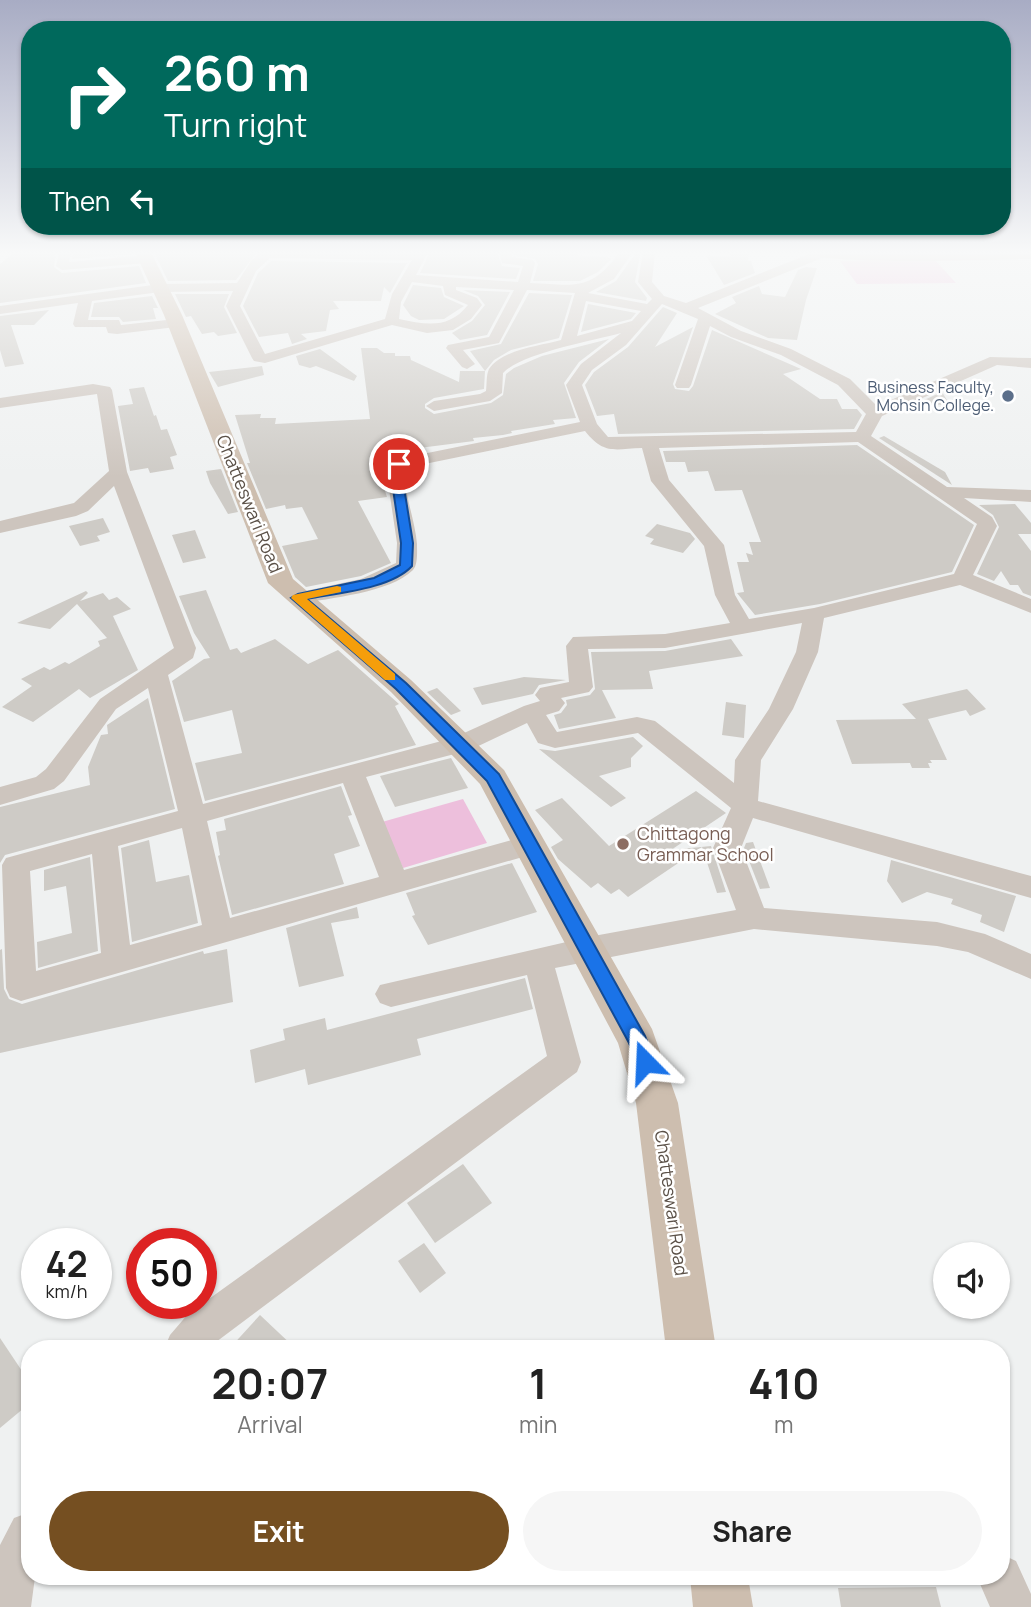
<!DOCTYPE html>
<html lang="en">
<head>
<meta charset="utf-8">
<style>
  :root { --surface:#fff; --page:#f6f6f6; --text:#222; --muted:#767676; --accent:#754f21 }
  body { margin:0; font-family:Manrope,sans-serif; background:var(--page); color:var(--text); height:100vh; display:flex; flex-direction:column; font-size:26px; white-space:nowrap }
  * { box-sizing:border-box; margin:0 }
  p { font-size:23px; color:var(--muted) }
  .icon { flex:none; width:38px; height:38px; fill:none; stroke:currentColor; stroke-width:2; stroke-linecap:round; stroke-linejoin:round }
  .map { position:relative; flex:1; overflow:hidden }
  .drawer { position:absolute; left:21px; top:1340px; width:989px; height:245px; display:flex; flex-direction:column; background:var(--surface); border-radius:28px; box-shadow:0 2px 5px #0004 }
  .drawer>* { flex:none }
  .hud { position:absolute; left:21px; top:21px; width:990px; height:214px; border-radius:28px; box-shadow:0 2px 5px #0004; background:#00695c; color:#fff; overflow:hidden }
  .tools { position:absolute; left:933px; top:1242px; display:grid; gap:14px }
  .tools a { display:grid; place-items:center; width:77px; height:77px; border-radius:50%; background:var(--surface); box-shadow:0 2px 5px #0004; font-size:35px }
  .speed { position:absolute; left:21px; top:1228px; display:flex; gap:14px; font-size:35px; font-weight:700; text-align:center }
  .speed>* { display:grid; place-content:center; width:91px; height:91px; border-radius:50%; background:var(--surface); box-shadow:0 2px 5px #0004; line-height:1 }
  .speed small { font-size:18px; font-weight:400 }
  .speed .limit { border:10px solid #d22; background:#fff; color:#111 }
  .pin { position:absolute; display:grid; place-items:center; width:60px; height:60px; color:#fff; margin:-30px; border:4px solid #fff; border-radius:50%; box-shadow:0 2px 7px #0007 }
  .me { position:absolute; width:77px; margin:-38px; rotate:339deg; stroke-linejoin:round; filter:drop-shadow(0 0 5px #0008) }
  .turn { display:flex; align-items:center; gap:24px; height:147px; padding:0 28px; font-size:32px }
  .turn .icon { width:91px; height:91px; stroke-width:2.5 }
  .turn b { display:block; font-size:49px; line-height:60px }
  .then { display:flex; align-items:center; height:66px; padding:0 28px; background:#0003; gap:14px; font-size:26px }
  .eta { display:flex; justify-content:space-evenly; align-items:center; height:119px; text-align:center }
  .eta b { font-size:42px; font-weight:700; line-height:49px }
  .cta { display:flex; gap:14px; margin-top:auto; padding:14px 28px }
  .cta a { flex:1; height:80px; border-radius:42px; background:var(--accent); color:#fff; font-size:28px; font-weight:700; line-height:80px; text-align:center }
  .cta a+a { background:var(--page); color:var(--text) }
  .map>svg:first-child { display:block }
  .green { fill:#edbfdc }
  .building { fill:#cecbc6 }
  .lines { fill:none; stroke-linecap:round; stroke-linejoin:round }
  .minor { fill:#cdc5be; fill-rule:evenodd }
  .major { fill:#cdbeaf; fill-rule:evenodd }
  .route { fill:#1a73e8; stroke:#114b97; stroke-width:2 }
  .slow { fill:#f59e0b }
  .service-dot { fill:#5c6f8a; stroke:#fff; stroke-width:2.5 }
  .education-dot { fill:#8d6e63; stroke:#fff; stroke-width:2.5 }
  .labels { text-anchor:middle; stroke-width:5; stroke-linejoin:round; paint-order:stroke }
  .far-service-label { font-size:16px; fill:#4e5e75; stroke:#fff; text-anchor:end }
  .street-label { font-size:18px; fill:#5b5148; stroke:#fff }
  .education-label { font-size:18px; fill:#785e54; stroke:#fff; text-anchor:start }
</style>
</head>
<body>
<div class="map">
<svg width="1031" height="1607" viewBox="0 0 1031 1607">
  <rect width="100%" height="100%" fill="#eff1f1"/>
  <g class="green">
    <path d="M934,259l22,24 -99,1 -17,-23z"/>
    <path d="M463,799l24,44 -84,25 -21,-46z"/>
  </g>
  <g class="building">
    <path d="M15,252h41l-2,15 8,6 77,-7 7,17 -146,20v-39z"/>
    <path d="M74,252h59v2l-61,5z"/>
    <path d="M154,252h103l-21,28 -68,1z"/>
    <path d="M430,252h67l5,14 18,2 -4,11 -96,-6z"/>
    <path d="M514,252l64,1v2l34,3 -14,14 -18,9h-47l5,-17 -3,-5 -21,-4z"/>
    <path d="M731,252l18,2 -1,7h3l4,12 -31,12 -18,-30 24,2z"/>
    <path d="M635,254l5,1 -5,27 12,16 -1,3 -50,-9 20,-11z"/>
    <path d="M271,261l136,2 -17,30 -6,-6 -3,14h-48l6,8 -9,1 -4,21 -25,3 6,5 -15,5 -4,-11 -29,4 -16,-31 15,-33z"/>
    <path d="M806,267l11,1 -11,32 -9,40 -29,-2 -53,-24 21,-11 -4,-6 27,-11 3,8 23,3 13,-27z"/>
    <path d="M413,285l28,3 3,9 20,9 -20,13 -25,1 -8,-4 -8,-11z"/>
    <path d="M463,290l47,2 -23,43 -27,5 -8,-7 20,-12 13,-16 -7,-9z"/>
    <path d="M529,293l43,2 -13,43 -48,12 -17,10 -9,11 -15,-20 31,-7z"/>
    <path d="M175,294h54l-5,13 13,26 -19,3 -4,-4 -12,2 -11,-18 -5,1z"/>
    <path d="M152,296l6,12h-5l3,11 -33,3 -4,-5h-28l3,-14z"/>
    <path d="M588,304l48,9 -5,6 -50,13z"/>
    <path d="M663,307l14,6 -22,34 38,-20 -20,57 2,5 14,2 4,-5 19,-56 89,39 -18,5 37,25h17l5,10h15l5,6 -8,14 -236,5 -4,-20 -17,2 -12,-31 9,-13 34,-25z"/>
    <path d="M49,310l-15,15h-23l13,39 -19,3 -5,-17v-34z"/>
    <path d="M609,339l-30,23 -15,21 12,35 -23,2 2,4 -44,7 1,2 -9,2 -30,3 1,3 -94,12 5,12 -7,4 9,28 -29,4 33,62 -30,13 -55,11 -11,-10 -13,-31 36,-7 -16,-32 -16,2 -1,-4 -19,4 -19,-46h3l-15,-48 26,-1 -1,4h16l-1,6 95,-5 -9,-71h16l7,5h11v3h15l1,4 48,22 1,-11h25l-1,18 -50,9 -9,6v4l9,6 57,-11 12,-8 3,-21 8,-6 28,-12z"/>
    <path d="M320,349l37,27 -3,5 -38,-15 -6,2 -11,-3 -3,-9z"/>
    <path d="M262,366l2,9 -46,12 -9,-15z"/>
    <path d="M144,387l10,29 2,-1 5,15 6,-1 10,26 -7,2 4,12 -24,4 -2,-5 -18,3 -12,-65 15,-2 -4,-15z"/>
    <path d="M942,392l8,13 -35,-1z"/>
    <path d="M884,436l61,36 7,13 -73,-47z"/>
    <path d="M857,445l117,80 -22,47 -132,32 -65,11 -18,-22 7,-1 -7,-30h12l-3,-9 7,2 -4,-13h12l-19,-52 -27,1 -7,-20 -20,1 -3,-10h-19l-3,-11z"/>
    <path d="M221,469l17,43 -10,2 -18,-31 -4,-12z"/>
    <path d="M1015,504l16,19v11h-13l13,17v45l-8,-3 -5,-8h-8l-9,-14 -7,10 -17,-7 22,-47 -6,-12 -14,-10z"/>
    <path d="M103,518l7,14 -13,4 3,5 -20,5 -11,-20z"/>
    <path d="M657,524l33,9 5,6 -12,14 -33,-9 4,-5 -9,-3z"/>
    <path d="M195,530l11,28 -23,5 -11,-28z"/>
    <path d="M206,590l24,60 7,-2 4,5 34,-14 33,25 30,-14 61,54 -4,2 21,39 -211,56 -10,-38 47,-10 -10,-43 -48,12 -12,-41 32,-22 6,-1 -16,-25 -15,-37z"/>
    <path d="M86,591l2,2 -8,8 23,-8 6,7 8,-3 14,12 -18,7 25,54 -48,28 -11,-9 -46,33 -31,-15 30,-21 -11,-7 23,-12 6,3 15,-8 4,2 31,-18 -2,-5 9,-3 -30,-34 -27,25 -33,-6z"/>
    <path d="M731,639l12,17 -94,15 4,18 -51,1 14,28 -57,11 -5,-14 7,-2 6,-8 -1,-5 24,-5 5,-6 -4,-37 74,-1z"/>
    <path d="M524,677l42,3 -27,5 -6,9 -51,11 -9,-17z"/>
    <path d="M437,688l24,23 -10,4 -24,-23z"/>
    <path d="M967,689l19,20 -16,7 -4,-6 -38,9 19,41h-17l2,3h-4l2,5h-18l-2,-5 -58,1 -16,-44 80,-1 -14,-15z"/>
    <path d="M148,698l27,111 -170,46 -5,8v-56l90,-22 -2,-18 13,-32 7,-1 -1,-9z"/>
    <path d="M726,702l20,3 -2,33 -22,-3z"/>
    <path d="M633,737l10,9 -12,12v9l-32,9 27,22 -15,9 -72,-58 16,2z"/>
    <path d="M451,758l17,30 -73,19 -15,-31z"/>
    <path d="M341,786l11,29 -4,1 12,30 -26,8 10,30 -112,31 -14,-59 2,-1 -4,-23 10,-2 -2,-11z"/>
    <path d="M696,791l30,22 -55,37 40,-4 15,46 -9,1 -15,-46 -74,50 -9,-8 -8,5 -13,-11 -7,5 -33,-29 -7,-12 12,-7 -28,-30 27,-12 47,48z"/>
    <path d="M149,840l7,42 33,-7 9,48 -66,19 -11,-94z"/>
    <path d="M753,842l17,46 -10,1 -16,-41 2,-5z"/>
    <path d="M90,857l8,94 -60,17 -1,-26 35,-9 -6,-47 -22,5v-21z"/>
    <path d="M891,860l125,36 -12,36 -24,-10 2,-7 -31,-11 2,-5 -26,-7 -25,11 -15,-22z"/>
    <path d="M512,863l25,49 -109,33 -16,-29 3,-1 -9,-22z"/>
    <path d="M357,907l2,11 -28,5 13,53 -45,11 -13,-59z"/>
    <path d="M2,949l2,40 5,10 13,5 181,-53 1,3 23,-5 6,53 -233,51v-103z"/>
    <path d="M525,978l8,31 -116,30 4,16 -113,30 -3,-16 -50,14 -5,-33 35,-10 -2,-11 42,-11 2,12z"/>
    <path d="M463,1164l29,39 -57,40 -28,-40z"/>
    <path d="M424,1243l22,30 -26,20 -22,-32z"/>
    <path d="M260,1315l36,34h-67z"/>
    <path d="M0,1338l30,45v20l-30,25z"/>
    <path d="M936,1587l5,20h-100l-3,-19z"/>
  </g>
  <g class="lines">
    <g class="minor">
      <path d="M59,252h12l-2,10 78,-7 6,4 -6,4 -85,7 -6,-4z"/>
      <path d="M261,252h167l-12,23 102,7 5,-16 -21,-3 -3,-11h12l1,5 21,3 2,3 -5,20c46,2 60,9 90,-31h13l-19,27 -26,14 59,11 5,-5 -14,-17 5,-30h12l-3,30 12,14 22,7 128,-51h15l-2,4 -129,52 43,23 50,18 59,30 27,27 113,-49 41,1v10l-34,-3 -115,51 -11,20 76,51 84,3v12l-67,-4 28,19 5,9 -24,49 58,24v14l-71,-28 -136,33 -6,34 -25,57 -32,51 -3,41 273,75v22l-278,-80 -12,30 23,60 173,14 48,12 46,20v25l-63,-27 -31,-6 -183,-17 -199,39 26,94 -4,10 -361,270 -6,7h-46l6,-14 18,-21 359,-258 -20,-81 -136,32 -11,-4 -5,-9 5,-9 208,-48 148,-27 -23,-62 18,-40 -93,-75 -83,15 -17,-5 -11,-20 -57,27 -104,27 38,93 126,-35 10,3 4,7 -4,7 -519,149 -11,-4 -4,-9 -4,-123 4,-7 172,-47 -30,-123 -32,21 -52,72 -10,8 -54,16v-18l36,-10 10,-8 54,-70 74,-51 -60,-162 -26,25 -12,5 -76,17v-12l74,-18 35,-32 -12,-77 -97,14v-10l93,-14 17,3 2,3 15,82 69,176 -3,10 -25,17 35,129 250,-66 71,-32 16,-5 -5,-6 5,-7 29,-6 -3,-36 7,-9 92,-3 65,-11 -15,-28 -11,-49 -53,-65 -9,-33c-28,1 -38,7 -57,-17l-180,37c-2,24 10,51 12,76 0,7 1,21 -4,26 -23,23 -84,28 -115,34l-7,-2 -4,-4 4,-4 70,-15 35,-16 1,-20 -11,-74 7,-9 187,-38 -14,-37 15,-21 40,-31c-29,8 -99,20 -118,40l-1,20 -12,8 -56,10 -8,-5 8,-5 46,-7 6,-3c1,-7 0,-16 3,-22 14,-20 51,-23 72,-29l14,-47 -48,-3 -28,53 -36,7 12,14 -8,5 -5,-2 -16,-19 2,-3 41,-8 25,-47 -58,-3v3l21,8 5,7 -11,14 -18,11 -26,3 -35,-8 -127,38 -11,-2 -2,-3 -26,-52 7,-15 -73,1 -68,9 -4,19h31l2,5 55,-6 7,4 -7,4 -59,7 -9,-1 -2,-6h-31l-2,-3 5,-21 -78,11v-8l160,-22 77,-1 14,-22zM270,258l142,2 -20,34 -7,25 -120,35 -25,-48 16,-35zM412,282l31,4 2,9 23,10c-19,24 -41,20 -69,14l2,-17zM586,301l55,10 -9,10 -55,15zM662,304l36,15 -23,66 2,3h12l2,-3 19,-59 21,11 50,18 57,30 28,29 -10,18 -248,5 -11,-13 -15,-39 10,-15 34,-25zM858,442l119,82 -23,50 -140,34 -65,11 -14,-24 -11,-50 -55,-65 -10,-32zM802,623l-6,29 -27,57 -34,51 -1,23 -79,-62 -18,-4 -80,15 -11,-17 13,-4 6,-8 -4,-5 28,-6 4,-5 -5,-38 77,-1zM343,783l36,94 -149,41 -23,-97zM182,828l20,97 -72,20 -12,-99zM92,854l9,99 -65,18 -6,-100z"/>
      <path d="M30,1512v65h5l-4,30h-31v-62l14,-27z"/>
      <path d="M1001,1554l15,7 15,33v13h-41l-13,-30h24z"/>
    </g>
    <g class="major">
      <path d="M135,252h16l31,63 111,264 118,101 93,90 148,259 26,74 38,246h-50l-30,-246 -18,-60 -138,-259 -89,-92 -123,-109 -104,-268z"/>
      <path d="M803,252h228v7c-33,0 -212,7 -228,-7z"/>
      <path d="M690,1577h58l5,30h-60z"/>
    </g>
  </g>
  <linearGradient id="sky" x2="0" y2="1"><stop stop-color="#a8acc4"/><stop offset="0.53" stop-color="#f8f9f9"/><stop offset="1" stop-color="#f8f9f9" stop-opacity="0"/></linearGradient>
  <rect width="1031" height="477" fill="url(#sky)"/>
  <path class="route" d="M395,462l9,2 -3,5 12,74 -1,23c-21,23 -75,27 -105,33l99,84 93,91 146,262 10,26 -3,6 -7,3 -7,-3 -9,-25 -142,-262 -91,-92 -105,-91 7,-4 76,-16 26,-13 1,-22 -11,-74z"/>
  <path class="slow" d="M337,586l4,1v5l-34,7 88,75v6h-10l-94,-82 2,-3z"/>
  <circle class="service-dot" cx="1008" cy="396" r="7"/>
  <circle class="education-dot" cx="623" cy="844" r="7"/>
  <g class="labels">
    <g class="far-service-label">
      <text x="994" y="393">Business Faculty,<tspan x="994" dy="18">Mohsin College.</tspan></text>
    </g>
    <g class="street-label">
      <text transform="translate(249 504) rotate(68)" y="6">Chatteswari Road</text>
      <text transform="translate(671 1203) rotate(82)" y="6">Chatteswari Road</text>
    </g>
    <g class="education-label">
      <text x="637" y="840">Chittagong<tspan x="637" dy="21">Grammar School</tspan></text>
    </g>
  </g>
</svg>
<div class="tools">
<a><svg class="icon" aria-label="sound" viewBox="0 0 24 24"><path d="M4 9h4l5-4v14l-5-4H4zM17 9q2 3 0 6"/></svg></a>
</div>
<div class="speed"><div>42<small>km/h</small></div><div class="limit">50</div></div>
<div class="pin" style="left:399px;top:464px;background:#d93025"><svg class="icon" aria-label="arrive" viewBox="0 0 24 24"><path d="M6 21V4h12l-3 4 3 4H6"/></svg></div>
<svg class="me" style="left:645px;top:1062px" viewBox="-20 -20 40 40"><path d="M0-17L14 15 0 8-14 15z" fill="#1a73e8" stroke="#fff" stroke-width="4"/></svg>
<div class="hud">
<div class="turn"><svg class="icon" aria-label="right" viewBox="0 0 24 24"><path d="M7 20v-9h11M14 6l5 5-5 5"/></svg><div><b>260 m</b>Turn right</div></div>
<div class="then">Then<svg class="icon" aria-label="left" viewBox="0 0 24 24"><path d="M17 20v-9H6M10 6l-5 5 5 5"/></svg></div>
</div>
<section class="drawer">
<div class="eta">
<div><b>20:07</b><p>Arrival</p></div>
<div><b>1</b><p>min</p></div>
<div><b>410</b><p>m</p></div>
</div>
<div class="cta"><a>Exit</a><a>Share</a></div>
</section>
</div>
</body>
</html>
